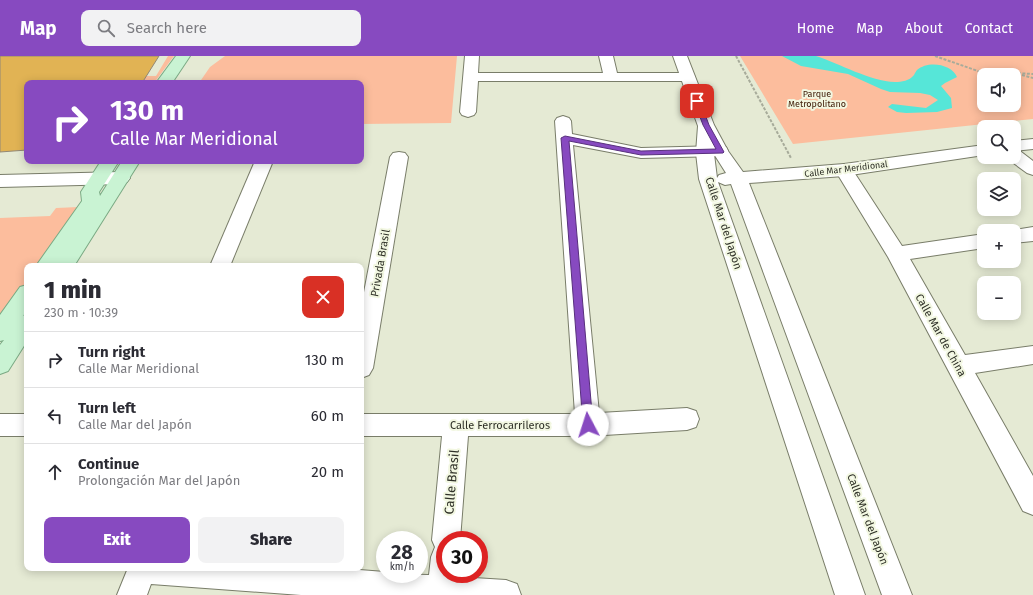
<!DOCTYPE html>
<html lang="en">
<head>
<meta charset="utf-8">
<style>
  :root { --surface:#fff; --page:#f2f2f3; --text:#2b2b33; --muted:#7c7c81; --line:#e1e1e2; --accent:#874ac0 }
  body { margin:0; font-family:"Fira Sans",sans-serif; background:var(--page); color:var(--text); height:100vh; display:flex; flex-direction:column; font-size:15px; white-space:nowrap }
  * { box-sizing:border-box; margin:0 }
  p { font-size:13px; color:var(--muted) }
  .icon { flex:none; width:22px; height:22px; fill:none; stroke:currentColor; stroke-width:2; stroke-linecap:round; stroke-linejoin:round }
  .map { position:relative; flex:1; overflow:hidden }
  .sheet { position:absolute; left:24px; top:207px; width:340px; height:308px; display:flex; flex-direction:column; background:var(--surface); border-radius:8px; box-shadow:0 2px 10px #0003 }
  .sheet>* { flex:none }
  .hud { position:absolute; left:24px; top:24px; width:340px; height:84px; border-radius:8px; box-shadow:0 2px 10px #0003; background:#874ac0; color:#fff; overflow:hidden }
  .fabs { position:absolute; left:977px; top:12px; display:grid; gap:8px }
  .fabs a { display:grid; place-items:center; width:44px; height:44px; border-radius:8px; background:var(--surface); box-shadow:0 2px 10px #0003; font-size:20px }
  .speed { position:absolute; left:376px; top:475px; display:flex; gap:8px; font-size:20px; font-weight:700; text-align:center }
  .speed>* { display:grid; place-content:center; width:52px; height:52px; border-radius:50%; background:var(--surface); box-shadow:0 2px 10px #0003; line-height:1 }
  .speed small { font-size:10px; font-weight:400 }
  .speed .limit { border:6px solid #d22; background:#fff; color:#111 }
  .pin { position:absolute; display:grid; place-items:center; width:34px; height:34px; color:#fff; margin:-17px; border-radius:8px; box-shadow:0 2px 6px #0006 }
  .me { position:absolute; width:44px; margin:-22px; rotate:355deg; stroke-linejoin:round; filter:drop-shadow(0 0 3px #0008) }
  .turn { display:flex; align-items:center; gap:14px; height:84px; padding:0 20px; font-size:18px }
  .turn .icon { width:52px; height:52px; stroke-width:2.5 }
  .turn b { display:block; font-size:28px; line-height:34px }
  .round { display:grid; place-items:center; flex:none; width:42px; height:42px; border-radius:8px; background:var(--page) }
  .head { display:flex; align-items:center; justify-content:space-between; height:68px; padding:0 20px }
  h1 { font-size:24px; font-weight:800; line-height:30px }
  .action { display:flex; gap:8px; margin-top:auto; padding:8px 20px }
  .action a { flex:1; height:46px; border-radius:8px; background:var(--accent); color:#fff; font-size:16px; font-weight:800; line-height:46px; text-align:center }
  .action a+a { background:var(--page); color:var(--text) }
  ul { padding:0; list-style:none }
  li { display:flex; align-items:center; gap:12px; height:56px; padding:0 20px; border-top:1px solid var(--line) }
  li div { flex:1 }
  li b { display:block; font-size:15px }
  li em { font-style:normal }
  header { display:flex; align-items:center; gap:24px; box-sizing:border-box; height:56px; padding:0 20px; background:var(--accent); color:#fff }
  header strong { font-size:19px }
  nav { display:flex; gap:22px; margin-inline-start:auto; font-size:14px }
  .search { width:280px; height:36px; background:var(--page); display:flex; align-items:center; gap:10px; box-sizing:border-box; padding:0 14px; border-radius:8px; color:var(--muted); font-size:15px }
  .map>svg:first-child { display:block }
  .green { fill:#fcbd9d; fill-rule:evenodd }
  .water { fill:#56e6d8 }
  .building { fill:#e1b354; stroke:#928876 }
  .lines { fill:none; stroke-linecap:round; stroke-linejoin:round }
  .minor-casing { stroke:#797d69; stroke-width:2 }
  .tertiary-casing { stroke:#797d69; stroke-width:2 }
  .primary-casing { stroke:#7baa84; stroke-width:2 }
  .path { stroke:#a7ab9a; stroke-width:2; stroke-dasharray:3 1.5; stroke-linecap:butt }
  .minor { fill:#fff; fill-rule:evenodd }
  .tertiary { fill:#fff; fill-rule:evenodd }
  .primary { fill:#c9f3d3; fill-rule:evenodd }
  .route { fill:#874ac0; stroke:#58307d }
  .labels { text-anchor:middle; stroke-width:4; stroke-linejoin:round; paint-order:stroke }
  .far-park-label { font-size:9px; fill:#43200c; stroke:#f2f7e1 }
  .far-street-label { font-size:9px; fill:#2e3027; stroke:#f2f7e1 }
  .street-label { font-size:11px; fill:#2e3027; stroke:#f2f7e1 }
  .near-street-label { font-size:13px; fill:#2e3027; stroke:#f2f7e1 }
</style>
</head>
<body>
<header>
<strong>Map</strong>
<div class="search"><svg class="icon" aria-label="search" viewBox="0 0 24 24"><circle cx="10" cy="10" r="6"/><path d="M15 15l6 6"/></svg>Search here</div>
<nav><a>Home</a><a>Map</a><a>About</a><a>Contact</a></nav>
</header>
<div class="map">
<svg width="1033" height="539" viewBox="0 0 1033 539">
  <rect width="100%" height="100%" fill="#e5ead4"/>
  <g class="green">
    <path d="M168,0h6l-20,27h-12l4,-7h10z"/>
    <path d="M225,0h232l-6,67 -90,1v-41h-162l11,-16z"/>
    <path d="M740,0h293v63l-240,25zM984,19h30v30h-30z"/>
    <path d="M79,151l-40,59h-12v17l-27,39v-104l50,-2 6,-8z"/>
  </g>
  <path class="water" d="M782,0c10,0 24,0 34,0 24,8 54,25 79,26 7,0 14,-1 19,-7 1,-2 2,-4 3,-5 11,-10 35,-6 40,7l-12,6 -4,3 10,12 1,10 -15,4 -31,1 -9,-1 -9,-5 4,-3 34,4 12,-8 -8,-5 -10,-2 -30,-1 -9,-3 -33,-15 -47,-8z"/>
  <path class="building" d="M0,0h159l-17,27h-115v67l-27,2z"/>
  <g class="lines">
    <defs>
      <g id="minor">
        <path d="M465,0h14l-1,17h125l-4,-17h14l4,17h71l5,1 2,3 -2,3 -5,1h-210l-2,31 -2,3 -6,2 -6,-2 -2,-3z"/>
        <path d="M563,60l6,2 2,3 1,13 69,14 79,-2 6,1 2,4 -2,4 -6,1 -79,2 -68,-13 26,268 88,-5 9,3 3,8 -3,8 -9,3 -99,6h-120l-8,104h-15v34h13v3l48,3 11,4 4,11h-220l-150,-11 -4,11h-30l11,-27h206l51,4v2l44,1 2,-18 4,-10 -3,-7 10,-104h-81v-22h214l-20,-293 2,-3z"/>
        <path d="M1014,94l6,1 13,10v14l-6,-2 -19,-14 -1,-2h7z"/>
        <path d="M399,96l6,1 3,4 -35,211 -4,7 -8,3v-70l29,-151 3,-4z"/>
        <path d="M255,105h18l-43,105h-20z"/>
        <path d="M844,108l6,2 52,80 82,-12v14l-74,11 55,96 68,-9v18l-58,9 58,103v39l-10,-4 -135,-254 -53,-87 3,-4z"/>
        <path d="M1033,171v14l-19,2v-12h-6z"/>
        <rect x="0" y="358" width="27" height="22"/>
      </g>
      <g id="tertiary">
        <path d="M673,0h14l27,69 14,26 15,21 101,-8 140,-19v10l-140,21 -95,7 163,412h-30l-151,-411 -6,1 -7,-3 147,413h-30l-136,-416 -3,-26 2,-27zM714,98l12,19 -7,2 -2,3z"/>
        <path d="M1033,83v10l-19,2v-10z"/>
        <path d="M121,116l6,2 3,4 -3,4 -6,2 -121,3v-12z"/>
      </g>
      <g id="primary">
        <path d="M176,0h14l-18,27h-16z"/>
        <path d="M101,105h18l-20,31 1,4 22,-35h18l-66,105h-38l46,-65 -1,-9z"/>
        <path d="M27,229v25l-4,6 4,-2v27l-19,30 -8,3v-29l4,-5 -4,1v-26l20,-28z"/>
      </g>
    </defs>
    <use href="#minor" class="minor-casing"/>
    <use href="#tertiary" class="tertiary-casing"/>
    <use href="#primary" class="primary-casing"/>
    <g class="path">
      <path d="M736,0l55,102"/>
      <path d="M935,0l43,15 55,3"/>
      <path d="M1022,19l11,3"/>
    </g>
    <use href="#minor" class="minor"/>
    <use href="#tertiary" class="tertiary"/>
    <use href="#primary" class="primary"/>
  </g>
  <path class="route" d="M695,43l5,2 9,24 15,27 -1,1 -82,2 -72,-14 24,284 -1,3 -4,2 -4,-2 -1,-3 -22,-287 4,-2 76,15 75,-2 -13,-24 -9,-24z"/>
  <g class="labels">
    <g class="far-park-label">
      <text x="817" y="41">Parque<tspan x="817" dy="10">Metropolitano</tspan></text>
    </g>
    <g class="far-street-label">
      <text transform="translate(846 113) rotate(-7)" y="3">Calle Mar Meridional</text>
    </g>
    <g class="street-label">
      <text transform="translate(724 167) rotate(72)" y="4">Calle Mar del Japón</text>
      <text transform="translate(380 207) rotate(-80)" y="4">Privada Brasil</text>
      <text transform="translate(941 279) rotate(61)" y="4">Calle Mar de China</text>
      <text x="500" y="373">Calle Ferrocarrileros</text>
      <text transform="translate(868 463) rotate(69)" y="4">Calle Mar del Japón</text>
    </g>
    <g class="near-street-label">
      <text transform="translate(451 426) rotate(-85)" y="5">Calle Brasil</text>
    </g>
  </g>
</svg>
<div class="fabs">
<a><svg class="icon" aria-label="sound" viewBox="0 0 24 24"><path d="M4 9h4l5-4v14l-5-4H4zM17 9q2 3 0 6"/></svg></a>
<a><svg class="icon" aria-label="search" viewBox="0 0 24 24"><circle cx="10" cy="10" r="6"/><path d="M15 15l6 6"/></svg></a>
<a><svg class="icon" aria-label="layers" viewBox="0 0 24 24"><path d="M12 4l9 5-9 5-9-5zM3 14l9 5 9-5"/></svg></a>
<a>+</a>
<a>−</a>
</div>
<div class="speed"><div>28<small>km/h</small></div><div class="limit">30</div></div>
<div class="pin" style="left:697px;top:45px;background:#d93025"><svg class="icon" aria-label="arrive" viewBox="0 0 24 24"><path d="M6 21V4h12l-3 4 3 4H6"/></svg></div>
<svg class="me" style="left:588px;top:369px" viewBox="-20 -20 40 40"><circle r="19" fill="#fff"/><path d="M0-13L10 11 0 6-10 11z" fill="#874ac0"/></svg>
<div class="hud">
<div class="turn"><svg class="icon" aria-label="right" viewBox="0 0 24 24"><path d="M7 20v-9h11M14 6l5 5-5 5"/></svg><div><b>130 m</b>Calle Mar Meridional</div></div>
</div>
<section class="sheet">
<div class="head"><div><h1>1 min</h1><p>230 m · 10:39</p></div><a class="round" style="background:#d93025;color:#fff"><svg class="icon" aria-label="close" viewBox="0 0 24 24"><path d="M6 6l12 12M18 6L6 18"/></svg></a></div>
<ul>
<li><svg class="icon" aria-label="right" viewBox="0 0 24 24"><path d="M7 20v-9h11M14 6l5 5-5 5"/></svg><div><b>Turn right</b><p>Calle Mar Meridional</p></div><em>130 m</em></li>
<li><svg class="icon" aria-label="left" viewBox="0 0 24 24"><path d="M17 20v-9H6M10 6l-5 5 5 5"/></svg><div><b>Turn left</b><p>Calle Mar del Japón</p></div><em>60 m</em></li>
<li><svg class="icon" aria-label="ahead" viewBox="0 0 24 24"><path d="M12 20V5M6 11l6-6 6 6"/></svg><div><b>Continue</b><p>Prolongación Mar del Japón</p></div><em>20 m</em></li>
</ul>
<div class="action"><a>Exit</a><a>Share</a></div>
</section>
</div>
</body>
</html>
